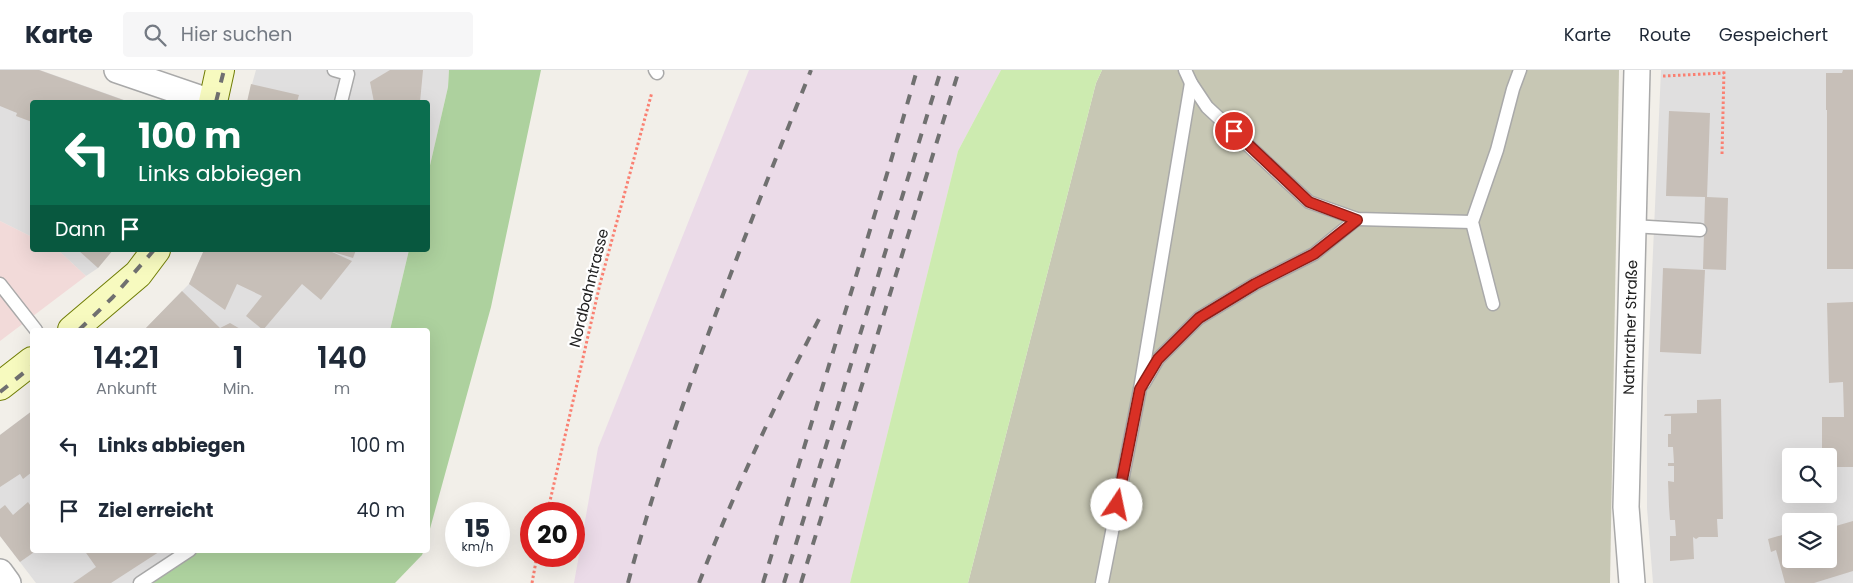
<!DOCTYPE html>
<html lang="de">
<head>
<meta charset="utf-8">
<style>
  :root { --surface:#fff; --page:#f6f6f7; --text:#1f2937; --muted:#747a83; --line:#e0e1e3 }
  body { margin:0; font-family:Poppins,sans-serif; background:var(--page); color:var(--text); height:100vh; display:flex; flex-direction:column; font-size:19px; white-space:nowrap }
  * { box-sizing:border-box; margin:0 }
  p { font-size:16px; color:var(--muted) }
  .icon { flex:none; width:28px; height:28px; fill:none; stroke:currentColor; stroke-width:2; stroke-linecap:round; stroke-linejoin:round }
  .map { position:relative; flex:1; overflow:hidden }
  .sheet { position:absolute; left:30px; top:258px; width:400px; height:225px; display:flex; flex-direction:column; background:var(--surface); border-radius:5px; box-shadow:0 5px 20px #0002 }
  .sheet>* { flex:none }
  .top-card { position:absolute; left:30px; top:30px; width:400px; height:152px; border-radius:5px; box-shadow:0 5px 20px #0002; background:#0b6e4f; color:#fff; overflow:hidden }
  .controls { position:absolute; left:1782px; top:378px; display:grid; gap:10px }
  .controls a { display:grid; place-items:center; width:55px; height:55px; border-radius:5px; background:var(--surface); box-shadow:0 5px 20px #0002; font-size:25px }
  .speed { position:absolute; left:445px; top:432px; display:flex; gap:10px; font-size:25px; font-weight:700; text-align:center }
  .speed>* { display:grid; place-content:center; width:65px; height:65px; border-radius:50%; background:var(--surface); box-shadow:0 5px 20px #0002; line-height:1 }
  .speed small { font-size:12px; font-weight:400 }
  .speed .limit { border:8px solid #d22; background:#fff; color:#111 }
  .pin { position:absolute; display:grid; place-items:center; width:42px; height:42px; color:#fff; margin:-21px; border:2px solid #fff; border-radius:50%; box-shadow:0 1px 5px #0007 }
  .me { position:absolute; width:55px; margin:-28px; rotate:11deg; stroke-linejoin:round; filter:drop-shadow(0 0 4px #0008) }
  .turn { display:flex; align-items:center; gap:18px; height:105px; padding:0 25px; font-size:22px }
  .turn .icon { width:65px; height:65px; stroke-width:2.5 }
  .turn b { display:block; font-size:35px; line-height:42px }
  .then { display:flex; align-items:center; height:48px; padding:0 25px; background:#0003; gap:10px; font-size:19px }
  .eta { display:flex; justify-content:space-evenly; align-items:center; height:85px; text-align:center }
  .eta b { font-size:30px; font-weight:600; line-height:35px }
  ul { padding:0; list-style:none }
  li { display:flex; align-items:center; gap:15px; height:65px; padding:0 25px }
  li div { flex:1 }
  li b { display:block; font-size:19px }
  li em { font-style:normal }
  header { display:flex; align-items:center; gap:30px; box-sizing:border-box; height:70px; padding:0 25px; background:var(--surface); border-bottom:1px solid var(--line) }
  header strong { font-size:24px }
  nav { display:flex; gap:28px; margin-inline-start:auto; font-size:18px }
  .search { width:350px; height:45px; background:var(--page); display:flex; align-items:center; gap:12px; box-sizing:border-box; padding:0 18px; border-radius:5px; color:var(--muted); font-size:19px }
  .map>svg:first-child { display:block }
  .residential { fill:#e0dfdf; fill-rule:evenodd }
  .commercial { fill:#f2dad9 }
  .industrial { fill:#ebdbe8 }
  .construction { fill:#c7c7b4 }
  .grass { fill:#cdebb0 }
  .forest { fill:#add19e }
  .building { fill:#c7bfb8 }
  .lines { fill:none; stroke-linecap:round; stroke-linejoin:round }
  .service-casing { stroke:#a9a9a9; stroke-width:15 }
  .minor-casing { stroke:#a9a9a9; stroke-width:28 }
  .secondary-casing { stroke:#707d05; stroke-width:30 }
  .path { stroke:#fa8072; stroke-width:3; stroke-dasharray:2.5 2.5; stroke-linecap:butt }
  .service { stroke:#fff; stroke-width:12 }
  .minor { stroke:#fff; stroke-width:25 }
  .secondary { stroke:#f7fabf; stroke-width:28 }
  .rail { stroke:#707070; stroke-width:4; stroke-dasharray:10 10; stroke-linecap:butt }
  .route-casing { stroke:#8d1f18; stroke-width:12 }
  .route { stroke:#d93025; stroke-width:9 }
  .labels { text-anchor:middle; stroke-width:4.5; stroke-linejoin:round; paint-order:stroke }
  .street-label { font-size:15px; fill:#222; stroke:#fff }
</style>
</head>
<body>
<header>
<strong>Karte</strong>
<div class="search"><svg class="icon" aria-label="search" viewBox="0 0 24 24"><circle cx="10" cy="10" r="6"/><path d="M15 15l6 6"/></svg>Hier suchen</div>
<nav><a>Karte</a><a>Route</a><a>Gespeichert</a></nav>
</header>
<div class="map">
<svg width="1853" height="513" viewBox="0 0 1853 513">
  <rect width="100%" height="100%" fill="#f2efe9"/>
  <g class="residential">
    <path d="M0,0h40l90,32h-98v135l-32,-16z"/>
    <path d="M256,0h193l-1,17 -20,87v-72h-181z"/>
    <path d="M1661,0h192v513h-200l-6,-75v-120zM1791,386h38v38h-38zM1791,451h38v38h-38z"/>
    <path d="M58,180h55l-15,18 -12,8z"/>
    <path d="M204,180h205l-19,80h-246l45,-46z"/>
    <path d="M32,341v139h154l-53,33h-97l-36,-47v-101z"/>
  </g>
  <path class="commercial" d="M0,151l32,16v13h26l28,26 -86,65z"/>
  <path class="industrial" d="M749,0h252l-43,81 -108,432h-276l24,-135z"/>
  <path class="construction" d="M1102,0h517l-9,513h-642l128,-500z"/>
  <path class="grass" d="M1001,0h101l-6,13 -128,500h-118l108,-432z"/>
  <g class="forest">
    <path d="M449,0h92l-50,237 -63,229v-206h-38l19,-80h19v-76l20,-87z"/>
    <path d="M186,480h238l-2,5 -27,28h-262z"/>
  </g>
  <g class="building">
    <path d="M0,0h39l90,32h-97v20l-16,-6 1,-3 -17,-7z"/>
    <path d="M390,0h33l-3,32h-46l-4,-20z"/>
    <path d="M1843,0h10v199h-26v-159h-1v-37h16z"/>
    <path d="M251,14l48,11 -2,7h-50z"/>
    <path d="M1669,41l41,2 -3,84 21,1 -2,72 -23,-1 2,-72 -39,-1z"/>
    <path d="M78,180h35l-15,18z"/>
    <path d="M204,180h152l-3,8 -23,-7 22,10 -31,39 -19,-16 -39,46 -17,-14 16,-20 -25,-12 -12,26 -36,-26z"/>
    <path d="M1663,198l42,2 -4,84 -41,-2z"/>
    <path d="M182,221l38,37 10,-5 12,7h-95l-2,-1z"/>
    <path d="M1853,232v165h-24v-11h-7v-39h22l-1,-35 -14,1 -2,-80z"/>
    <path d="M1721,329l2,120h-6l1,18h-19l-3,2 -3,-2 1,22 -24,2v-25h6l-1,-16h-5l-1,-14 -1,-25 6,1v-16h-6v-3h6l-1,-16h-5v-13h3v-18h-7l1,-2 32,-1v-13z"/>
    <path d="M32,341v61l-9,7 -3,-5 -20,13v-52z"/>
    <path d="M28,432l4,6v42h5l-17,12 -20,-26v-27l5,-4 8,10z"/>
    <path d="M1853,451v50l-39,12h-29l-9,-33 -5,2 -3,-13 21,-6 2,8v18h38v-31z"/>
    <path d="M84,480h78l-51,33h-38l23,-16z"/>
  </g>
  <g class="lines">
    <defs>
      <g id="service">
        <path d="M334,0l14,4 -7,28"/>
        <path d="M655,0l2,3"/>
        <path d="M1185,0l6,13 16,24 102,95 48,17 115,3"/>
        <path d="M1632,156l68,4"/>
        <path d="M0,214l36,46"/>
        <path d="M1493,234l-21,-82 25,-72 16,-61 7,-19"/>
        <path d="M1144,313l14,-24 41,-41 56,-34 59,-30 43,-35"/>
        <path d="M140,513l50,-33"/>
        <path d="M1102,513l38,-194 51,-306"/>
      </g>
      <g id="minor">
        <path d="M117,0l94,32"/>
        <path d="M0,502l8,11"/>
        <path id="s1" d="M1632,513l-6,-76 11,-437"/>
      </g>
      <g id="secondary">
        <path d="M213,32l7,-32"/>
        <path d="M72,260l66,-56 18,-24"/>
        <path d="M0,316l32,-25"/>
      </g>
    </defs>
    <use href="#service" class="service-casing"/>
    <use href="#minor" class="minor-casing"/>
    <use href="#secondary" class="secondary-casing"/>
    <g class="path">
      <path d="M1663,6l61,-3"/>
      <path d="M1722,84l2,-84"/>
      <path d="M547,444l53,-230 52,-192"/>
      <path d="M532,513l5,-27"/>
    </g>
    <use href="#service" class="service"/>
    <use href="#minor" class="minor"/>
    <use href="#secondary" class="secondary"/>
    <g class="rail">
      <path d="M216,32l8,-32"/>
      <path d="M79,260l34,-33 41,-47"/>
      <path d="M0,322l32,-26"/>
      <path d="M628,513c47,-176 116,-344 183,-513"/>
      <path d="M699,513c35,-91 76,-179 121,-266"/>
      <path d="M763,513l127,-419 27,-94"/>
      <path d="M784,513l157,-513"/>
      <path d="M801,513l158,-513"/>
    </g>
  </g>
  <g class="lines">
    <defs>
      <path id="route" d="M1117,435l23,-116 18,-30 41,-41 56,-34 59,-30 43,-34 -48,-18 -75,-71"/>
    </defs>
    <use href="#route" class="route-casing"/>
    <use href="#route" class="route"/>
  </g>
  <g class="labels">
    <g class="street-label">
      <text transform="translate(589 218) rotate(-76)" y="5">Nordbahntrasse</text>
      <text dy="5" stroke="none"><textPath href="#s1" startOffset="256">Nathrather Straße</textPath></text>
    </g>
  </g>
</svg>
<div class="controls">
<a><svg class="icon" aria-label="search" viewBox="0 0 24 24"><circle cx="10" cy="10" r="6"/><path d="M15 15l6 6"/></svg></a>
<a><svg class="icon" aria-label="layers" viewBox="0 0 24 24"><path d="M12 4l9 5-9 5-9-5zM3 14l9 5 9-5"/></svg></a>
</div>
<div class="speed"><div>15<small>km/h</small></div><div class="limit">20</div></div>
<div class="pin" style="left:1234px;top:61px;background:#d93025"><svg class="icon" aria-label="arrive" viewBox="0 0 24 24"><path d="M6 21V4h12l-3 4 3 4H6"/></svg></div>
<svg class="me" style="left:1117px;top:435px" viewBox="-20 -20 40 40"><circle r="19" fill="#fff"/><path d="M0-13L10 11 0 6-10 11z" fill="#d93025"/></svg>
<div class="top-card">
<div class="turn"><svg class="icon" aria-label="left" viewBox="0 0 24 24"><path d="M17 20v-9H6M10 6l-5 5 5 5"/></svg><div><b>100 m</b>Links abbiegen</div></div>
<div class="then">Dann<svg class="icon" aria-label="arrive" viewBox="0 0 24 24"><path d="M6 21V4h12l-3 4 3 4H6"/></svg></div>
</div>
<section class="sheet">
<div class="eta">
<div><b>14:21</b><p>Ankunft</p></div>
<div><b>1</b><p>Min.</p></div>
<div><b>140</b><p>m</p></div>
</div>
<ul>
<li><svg class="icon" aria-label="left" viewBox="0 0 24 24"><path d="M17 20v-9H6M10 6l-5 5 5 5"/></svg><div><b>Links abbiegen</b></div><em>100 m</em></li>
<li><svg class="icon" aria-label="arrive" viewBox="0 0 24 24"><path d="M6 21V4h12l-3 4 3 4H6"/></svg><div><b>Ziel erreicht</b></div><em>40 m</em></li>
</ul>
</section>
</div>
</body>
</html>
